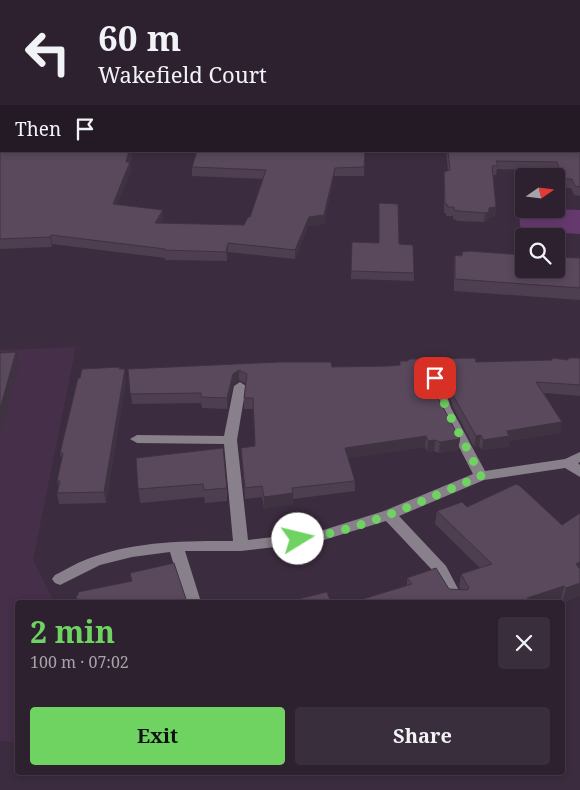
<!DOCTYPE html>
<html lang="en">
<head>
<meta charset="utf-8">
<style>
  :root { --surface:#2d212f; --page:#392e3b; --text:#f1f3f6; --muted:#a7a3aa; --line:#483e4b; --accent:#6ed361 }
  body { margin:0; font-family:"Noto Serif",serif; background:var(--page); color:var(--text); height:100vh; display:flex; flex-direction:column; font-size:19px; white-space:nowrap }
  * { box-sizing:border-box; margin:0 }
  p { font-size:16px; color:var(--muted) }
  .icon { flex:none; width:28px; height:28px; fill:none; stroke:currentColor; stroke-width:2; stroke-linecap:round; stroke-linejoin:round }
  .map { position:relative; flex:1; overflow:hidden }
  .details { position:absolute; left:15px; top:600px; width:550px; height:175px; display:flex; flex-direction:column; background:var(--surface); border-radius:5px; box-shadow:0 2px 8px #0003,0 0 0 1px var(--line) }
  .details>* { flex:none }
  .hud { position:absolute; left:0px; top:0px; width:580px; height:152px; box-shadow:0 2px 8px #0003,0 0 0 1px var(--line); background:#2d212f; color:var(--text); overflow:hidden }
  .needle { width:32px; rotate:76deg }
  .controls { position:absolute; left:515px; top:168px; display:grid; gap:10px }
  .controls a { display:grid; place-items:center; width:50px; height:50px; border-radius:5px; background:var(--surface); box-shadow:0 2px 8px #0003,0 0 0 1px var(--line); font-size:25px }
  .pin { position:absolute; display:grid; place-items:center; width:42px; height:42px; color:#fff; margin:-21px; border-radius:10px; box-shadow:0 2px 8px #0006 }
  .me { position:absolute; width:55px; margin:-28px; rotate:81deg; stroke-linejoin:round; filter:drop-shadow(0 0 4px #0008) }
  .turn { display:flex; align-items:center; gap:18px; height:105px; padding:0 15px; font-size:22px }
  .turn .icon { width:65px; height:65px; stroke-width:2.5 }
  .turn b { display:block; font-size:35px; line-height:42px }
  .then { display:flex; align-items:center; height:48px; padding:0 15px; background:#0003; gap:10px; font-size:19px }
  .round { display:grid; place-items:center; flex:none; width:52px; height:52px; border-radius:5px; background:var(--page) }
  .summary { display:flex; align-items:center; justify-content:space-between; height:85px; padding:0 15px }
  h1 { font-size:30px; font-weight:700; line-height:38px; color:var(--accent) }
  .action { display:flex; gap:10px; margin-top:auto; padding:10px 15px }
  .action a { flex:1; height:58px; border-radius:5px; background:var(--accent); color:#111; font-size:20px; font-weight:700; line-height:58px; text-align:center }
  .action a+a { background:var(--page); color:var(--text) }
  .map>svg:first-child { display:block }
  .built { fill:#452f49 }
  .green { fill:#65396d }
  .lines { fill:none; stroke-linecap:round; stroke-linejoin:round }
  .minor { fill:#88808a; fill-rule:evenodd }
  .major { fill:#dfcce2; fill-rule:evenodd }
  .wall { fill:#4d3e50 }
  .shaded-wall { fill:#3f3241 }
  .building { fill:#5a485d; stroke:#3f3241 }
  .route { stroke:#6ed361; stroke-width:9; stroke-dasharray:0 16.2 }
</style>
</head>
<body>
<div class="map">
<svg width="580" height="790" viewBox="0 0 580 790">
  <rect width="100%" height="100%" fill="#3c2c3f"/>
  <path class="built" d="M76,347l-43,213 21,42h-36l-1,141 -17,-2v-391z"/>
  <path class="green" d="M524,208l56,2v24l-51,-3 -9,-5 -1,-16z"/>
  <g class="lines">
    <path class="minor" d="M435,374l6,4 10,30 34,63 80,-12 15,-7v10l-2,1 2,2v12l-15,-9 -81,12 -85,36 47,50 19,36h-16l-14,-29 -49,-52 -69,21 -76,9h-56l16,51h-16l-15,-50 -38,5 -32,8 -40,20 -5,-2 -3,-4 3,-4c12,-6 25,-14 38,-18 45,-16 93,-16 140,-16l-9,-97 -87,-1 -7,-4 7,-4 87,1 10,-50 6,-4 6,4 -9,54 11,100 69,-8 67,-21 89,-37 -34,-66 -10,-30z"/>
    <path class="major" d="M577,0h3v6h-1v-5z"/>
  </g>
  <g class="wall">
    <path d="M0,0h54l-53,1v150h132l-3,11 1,9 -14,33 47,15 -3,4 83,2 6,-8 13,-38 -71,-3v-9l173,-16 -1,25h-30l-10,48 -16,2 -13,33 -67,-7 -1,9 -62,-1v-2l-113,-14v3l-52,2z"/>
    <path d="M579,57h1v139l-6,-1 -3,-7h-9l-6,-17 -59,-2 -1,6h-3l3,32 -1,9 -6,1 -1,4 -4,1 -26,-1 -5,-2v-3h-7v-3h-2v-41l4,-1 -2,-20h133z"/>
    <path d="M379,203l35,70v8l-63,-2 1,-37 27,1z"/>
    <path d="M455,255l125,3v42l-126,-9v-24z"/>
    <path d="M552,358l16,2v-2h12v38l-36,-3 18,29 -2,11 -51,8 -1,6 -26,3 -3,-4 -5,1 -21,-40 -10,-30 -9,-5 -3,3 7,23 22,41 -2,11 -19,3 -5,-2 -7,1 -2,-5 -77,11 7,23v10l-62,8v5l-29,4 -2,-11 -17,2 -4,-51 14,-2 -2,-37h-9v-11l2,-14 -7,-4 -6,4 -6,25 -25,-1 -1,-5 -69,1 -4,-35 261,-3 11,-1v-4l76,1 76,-2z"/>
    <path d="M120,367v2l6,11 -20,123 -47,1 -2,-11 2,-6 -2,-6 5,-21 -2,-7 20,-75z"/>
    <path d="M136,458l91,30v13l-22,2 -1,-6 -63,6 -1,-2 -2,-13z"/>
    <path d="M467,507l113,76v13l-17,6 -2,-3 -10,3h-198l54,-16v-8l42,11 12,1 -2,-3 2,-13 19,-6 -45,-44 2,-13z"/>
  </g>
  <g class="shaded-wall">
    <path d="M129,151h4l-4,12 1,-1 1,9 -17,42 -1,-9z"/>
    <path d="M335,168l-1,8 -10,48 -16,2 -13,33v-9l14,-33z"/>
    <path d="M496,207l-1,9 -6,1 -1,4 -4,1 1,-9 4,-5z"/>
    <path d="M163,210l1,9 -9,13v-9z"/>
    <path d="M51,235l1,9v3l-2,-10z"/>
    <path d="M228,243v9l-1,9 -1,-9z"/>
    <path d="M16,352l3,13 -19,67v-23z"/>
    <path d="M435,362l-1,10 -7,7 1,-11z"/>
    <path d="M125,369l1,11 -20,123 -2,-11z"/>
    <path d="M239,370v10l-6,4 -6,25v-11l6,-24z"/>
    <path d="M562,422l-2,11 -51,8 -1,6 -26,3 1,-10 24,-9z"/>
    <path d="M481,435l-2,11 -5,1 2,-11z"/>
    <path d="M426,436l-1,11 -81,12 1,-11z"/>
    <path d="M460,439l-2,11 -19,3 1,-11z"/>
    <path d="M435,440l-1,11 -7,1 1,-11z"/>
    <path d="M293,493v11l-29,4v-11z"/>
    <path d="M580,562v13l-4,-11z"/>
    <path d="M580,583v13l-17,6 3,-14z"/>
    <path d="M564,586l-3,13 -10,3h-24v-4z"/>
  </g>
  <g class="building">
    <path d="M1,0h47v1h-47v150h128l-3,11h4l-17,42 50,6 -8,13 89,2 4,-8h2l16,-47 -74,-3 5,-16h168l-1,16 -29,1 -11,47 -15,2 -14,33 -67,-7 -2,9 -62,-2 1,-1 -114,-14 -1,2 -50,2v-169h1v-6h-1v-58h1z"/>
    <rect x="160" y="0" width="198" height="1"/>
    <rect x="406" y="0" width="136" height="1"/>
    <path d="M579,57h1v25h-1v6h1v31h-1z"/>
    <path d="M579,121l1,3v63l-5,-1 -3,-7h-9l-6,-17 -61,-1 2,5h-6l4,41 -7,1v4l-4,1 -26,-2 -5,-1v-3h-7v-3h-2l-1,-32 6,-2 -2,-19h131z"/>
    <path d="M379,203l19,1 1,40 14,1 1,28 -63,-2 1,-29 27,1z"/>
    <path d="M469,251l55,4v14h32v-12l24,1v30l-125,-9v-24l7,1v-4z"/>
    <path d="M16,352l-16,57v-56z"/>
    <path d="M475,358l1,4 76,-2v-2l16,2v-2h12v27l-44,-3 26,40 -55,9 2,5 -26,4 -2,-5 -5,1 -22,-39 -10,-30 -9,-5 -7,6 10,30 22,41 -20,3 -5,-2 -7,1 -2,-5 -81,12 10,33 -63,7 1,5 -29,4 -2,-11 -17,2 -4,-40 14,-2 -2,-48h-9l3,-24 -8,-4 -6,4 -6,24 -26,-1v-4l-71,1 -2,-25 151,-7h52l1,5 57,-1 11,-1v-4h7l3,-2z"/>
    <path d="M120,367l-1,2h6l-21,123 -47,1 3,-12h-3l6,-28h-3l18,-75h2l2,-9z"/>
    <path d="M223,448l4,40 -23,2 -1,-6 -64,5 -1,-1 -2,-30z"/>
    <path d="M516,484l4,2 42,39 18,-12v49l-4,2 4,5v14l-14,5 -2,-2 -37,12 4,4h-178l59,-18 -5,-6 29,-10 13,21 18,1 2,-2 -8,-14 31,-10 -55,-53 25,-9 5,5z"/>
    <path d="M174,563l13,39h-109l-2,-6 2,-1v-3l54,-11 -2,-8z"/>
    <path d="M327,592l4,10h-45z"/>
    <path d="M255,599l1,3h-14z"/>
    <path d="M240,600l1,2h-13z"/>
  </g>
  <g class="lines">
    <path class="route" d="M298,539c62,-7 125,-39 183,-63l-35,-68 -11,-30"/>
  </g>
</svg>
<div class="controls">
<a><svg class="needle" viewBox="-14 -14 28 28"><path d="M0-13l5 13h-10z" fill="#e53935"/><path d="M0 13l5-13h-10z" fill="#a7a3aa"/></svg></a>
<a><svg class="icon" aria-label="search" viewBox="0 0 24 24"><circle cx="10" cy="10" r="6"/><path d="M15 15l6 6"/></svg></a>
</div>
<div class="pin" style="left:435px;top:378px;background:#d93025"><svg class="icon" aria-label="arrive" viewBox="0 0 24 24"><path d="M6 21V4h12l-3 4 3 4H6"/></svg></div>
<svg class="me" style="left:298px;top:539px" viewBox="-20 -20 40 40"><circle r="19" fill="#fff"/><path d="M0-13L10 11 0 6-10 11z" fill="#6ed361"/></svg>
<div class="hud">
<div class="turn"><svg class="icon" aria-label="left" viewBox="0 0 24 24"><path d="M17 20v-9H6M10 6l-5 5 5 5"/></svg><div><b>60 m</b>Wakefield Court</div></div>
<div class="then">Then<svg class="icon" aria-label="arrive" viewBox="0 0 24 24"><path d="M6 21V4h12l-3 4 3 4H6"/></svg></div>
</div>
<section class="details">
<div class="summary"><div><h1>2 min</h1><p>100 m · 07:02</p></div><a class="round"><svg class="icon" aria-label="close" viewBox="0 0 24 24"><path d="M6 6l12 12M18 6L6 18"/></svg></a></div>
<div class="action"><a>Exit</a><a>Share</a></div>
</section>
</div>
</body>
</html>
